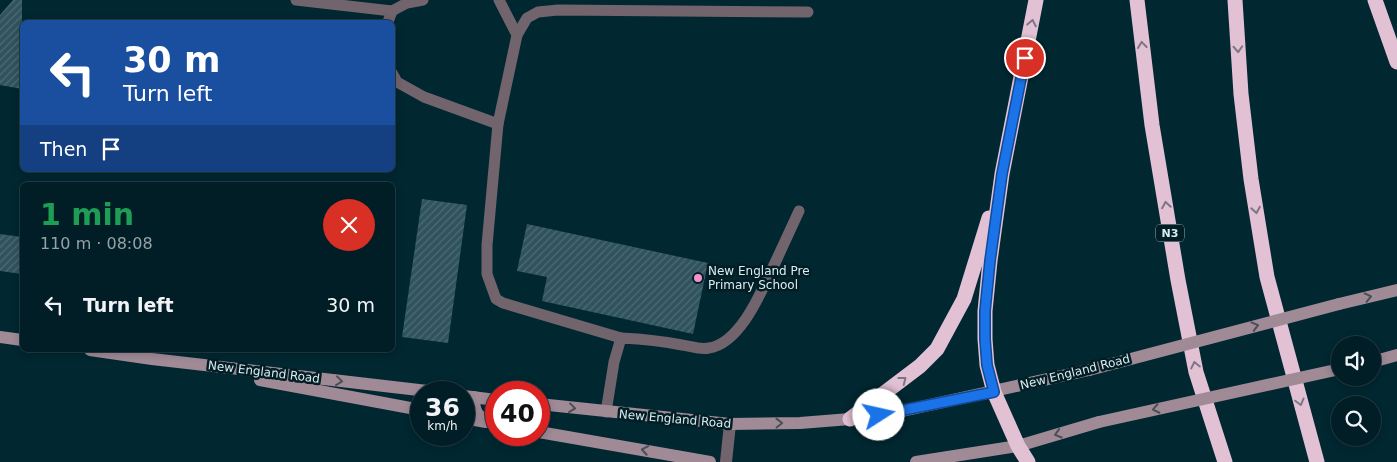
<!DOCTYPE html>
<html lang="en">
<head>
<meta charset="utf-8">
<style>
  :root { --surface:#011d25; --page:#0b262d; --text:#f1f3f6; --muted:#96a2a7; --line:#233b42 }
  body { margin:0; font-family:"DejaVu Sans",sans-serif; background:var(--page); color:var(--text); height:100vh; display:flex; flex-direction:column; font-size:19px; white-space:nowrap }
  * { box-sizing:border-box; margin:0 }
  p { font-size:16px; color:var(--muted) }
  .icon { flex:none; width:28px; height:28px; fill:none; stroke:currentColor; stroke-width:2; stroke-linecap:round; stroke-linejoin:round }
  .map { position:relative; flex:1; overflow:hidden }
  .panel { position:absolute; left:20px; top:182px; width:375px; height:170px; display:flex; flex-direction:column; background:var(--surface); border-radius:8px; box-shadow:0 2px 8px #0003,0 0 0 1px var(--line) }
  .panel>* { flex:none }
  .guide { position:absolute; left:20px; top:20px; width:375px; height:152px; border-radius:8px; box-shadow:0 2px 8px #0003,0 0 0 1px var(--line); background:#1a4fa0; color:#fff; overflow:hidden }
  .fabs { position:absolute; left:1331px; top:336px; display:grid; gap:10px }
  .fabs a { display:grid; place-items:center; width:50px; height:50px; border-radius:50%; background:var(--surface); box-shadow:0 2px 8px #0003,0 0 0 1px var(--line); font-size:25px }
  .speed { position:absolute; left:410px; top:381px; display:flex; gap:10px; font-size:25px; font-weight:700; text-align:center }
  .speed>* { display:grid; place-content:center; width:65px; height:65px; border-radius:50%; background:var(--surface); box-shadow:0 2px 8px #0003,0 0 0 1px var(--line); line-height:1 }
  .speed small { font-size:12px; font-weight:400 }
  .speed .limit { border:8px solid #d22; background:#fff; color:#111 }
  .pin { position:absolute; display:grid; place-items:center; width:42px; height:42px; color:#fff; margin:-21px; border:2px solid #fff; border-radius:50%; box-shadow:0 1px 5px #0007 }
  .me { position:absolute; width:55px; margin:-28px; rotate:80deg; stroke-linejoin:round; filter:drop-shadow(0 0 4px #0008) }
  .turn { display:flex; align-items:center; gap:18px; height:105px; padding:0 20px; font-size:22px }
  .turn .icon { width:65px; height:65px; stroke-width:2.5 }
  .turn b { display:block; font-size:35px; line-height:42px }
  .then { display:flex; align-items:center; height:48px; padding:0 20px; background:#0003; gap:10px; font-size:19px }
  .round { display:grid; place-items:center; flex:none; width:52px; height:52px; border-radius:26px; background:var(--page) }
  .headline { display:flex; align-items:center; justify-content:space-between; height:85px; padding:0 20px }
  h1 { font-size:30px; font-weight:700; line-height:38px; color:#1e9e55 }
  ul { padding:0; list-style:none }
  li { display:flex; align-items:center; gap:15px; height:75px; padding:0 20px }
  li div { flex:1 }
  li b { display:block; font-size:19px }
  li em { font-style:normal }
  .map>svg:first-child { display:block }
  .building { fill:url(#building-hatch) }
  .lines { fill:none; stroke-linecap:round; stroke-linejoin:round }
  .lane { stroke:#71646c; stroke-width:11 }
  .street { stroke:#71646c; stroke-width:12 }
  .secondary { stroke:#9f8a96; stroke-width:12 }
  .highway { stroke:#e2c1d4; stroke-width:15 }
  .secondary-bridge { stroke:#9f8a96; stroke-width:12 }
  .oneway { stroke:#7d7785 }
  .oneway2 { stroke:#494e57 }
  .route-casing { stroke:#114b97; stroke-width:12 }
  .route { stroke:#1a73e8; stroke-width:9 }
  .poi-dot { fill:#f690d0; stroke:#021d24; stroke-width:2 }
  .labels { text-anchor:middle; stroke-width:5; stroke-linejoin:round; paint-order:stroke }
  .shield { fill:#021d24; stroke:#98aeb4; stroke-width:1 }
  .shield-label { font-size:11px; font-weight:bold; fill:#d8ecf2 }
  .poi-label { font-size:12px; fill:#d8ecf2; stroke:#021d24; text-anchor:start }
  .street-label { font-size:12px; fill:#d8ecf2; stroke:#021d24 }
</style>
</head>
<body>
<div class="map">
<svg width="1397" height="462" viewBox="0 0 1397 462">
  <defs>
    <pattern id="building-hatch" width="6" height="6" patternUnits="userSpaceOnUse" patternTransform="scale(1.25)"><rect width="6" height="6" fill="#30535e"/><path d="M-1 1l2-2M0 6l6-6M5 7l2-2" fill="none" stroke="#4d6c76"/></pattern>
  </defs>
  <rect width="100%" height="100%" fill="#012731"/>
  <g class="building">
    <path d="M13,0h9v89l-22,-4v-70z"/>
    <path d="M422,199l45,6 -19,138 -46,-6z"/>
    <path d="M527,224l181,39 -15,71 -151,-33 5,-24 -30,-6z"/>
    <path d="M0,234l22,3v37l-22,-3z"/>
  </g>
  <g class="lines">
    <g class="lane">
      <path d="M296,0l96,11"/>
      <path d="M499,0l18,35"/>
      <path d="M388,22l4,-11 15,-8 16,-3"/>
      <path d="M392,73l5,9 27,15 74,27"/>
      <path d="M621,338l-118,-35 -7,-4 -9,-25v-29l11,-121 19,-89 10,-17 11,-6 20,-2 250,2"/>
      <path d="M606,412l8,-50 7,-24c20,1 41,3 61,7 9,1 17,5 27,3 32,-5 53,-58 66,-85 8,-17 16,-35 24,-52"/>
    </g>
    <path class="street" d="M726,462l4,-38"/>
    <g class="secondary">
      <path d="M1339,304l58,-14"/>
      <path d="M0,337l22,3"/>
      <path d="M90,350l62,9 284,33"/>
      <path d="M1372,362l25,-7"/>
      <path d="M260,380l161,30"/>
      <path d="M464,396l32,4"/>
      <path d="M474,397c0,19 5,20 22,26"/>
      <path d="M539,404l191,20 70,-1 50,-4 43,-6 196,-43"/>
      <path d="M464,418l22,4"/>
      <path d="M539,432l171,30"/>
      <path d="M916,462l102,-16 81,-24"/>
    </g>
    <g class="highway">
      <path d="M1137,0l15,125 26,155 18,92 29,90"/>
      <path d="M1235,0l6,94 10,85 16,98 50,185"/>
      <path d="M1375,0l22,62"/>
      <path d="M850,419l70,-53 17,-17 27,-50 25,-81"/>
      <path d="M1028,462l-10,-16 -24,-54 -7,-27 -2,-26v-28l5,-50 12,-87 34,-174"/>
    </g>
    <g class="secondary-bridge">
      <path d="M1089,370l250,-66"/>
      <path d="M1099,422l241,-53"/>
    </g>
  </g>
  <defs><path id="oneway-chevron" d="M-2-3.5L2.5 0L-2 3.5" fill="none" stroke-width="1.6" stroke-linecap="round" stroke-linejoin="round" transform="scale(1.25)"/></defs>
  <g class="oneway">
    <use href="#oneway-chevron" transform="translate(1032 23) rotate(-79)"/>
    <use href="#oneway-chevron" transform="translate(1142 45) rotate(-97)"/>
    <use href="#oneway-chevron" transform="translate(1238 49) rotate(87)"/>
    <use href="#oneway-chevron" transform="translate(1166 205) rotate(-99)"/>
    <use href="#oneway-chevron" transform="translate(1256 210) rotate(81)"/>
    <use href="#oneway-chevron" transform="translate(1195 365) rotate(-102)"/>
    <use href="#oneway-chevron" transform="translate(903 380) rotate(-38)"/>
    <use href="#oneway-chevron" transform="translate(1300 402) rotate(75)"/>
  </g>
  <g class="oneway2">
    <use href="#oneway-chevron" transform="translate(1368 297) rotate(-13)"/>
    <use href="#oneway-chevron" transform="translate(1255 326) rotate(-15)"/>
    <use href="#oneway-chevron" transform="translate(339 381) rotate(7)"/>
    <use href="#oneway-chevron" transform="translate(572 408) rotate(7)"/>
    <use href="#oneway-chevron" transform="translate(1156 409) rotate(168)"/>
    <use href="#oneway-chevron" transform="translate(779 423) rotate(-1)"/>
    <use href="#oneway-chevron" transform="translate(1058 434) rotate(163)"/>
    <use href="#oneway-chevron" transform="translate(645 450) rotate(-170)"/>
  </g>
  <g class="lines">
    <defs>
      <path id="route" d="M879,415l115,-23 -7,-27 -2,-26v-28l5,-50 12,-87 23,-116"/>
    </defs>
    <use href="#route" class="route-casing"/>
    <use href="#route" class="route"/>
  </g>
  <circle class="poi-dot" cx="698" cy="278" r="5"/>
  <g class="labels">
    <rect class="shield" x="1156" y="224.5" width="28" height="17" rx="4"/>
    <g class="shield-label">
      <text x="1170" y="237">N3</text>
    </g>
    <g class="poi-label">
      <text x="708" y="275">New England Pre<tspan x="708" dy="14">Primary School</tspan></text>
    </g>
    <g class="street-label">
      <text transform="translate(264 372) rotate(7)" y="4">New England Road</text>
      <text transform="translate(1075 372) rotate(-14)" y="4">New England Road</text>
      <text transform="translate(675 419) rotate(5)" y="4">New England Road</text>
    </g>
  </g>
</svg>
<div class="fabs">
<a><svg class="icon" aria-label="sound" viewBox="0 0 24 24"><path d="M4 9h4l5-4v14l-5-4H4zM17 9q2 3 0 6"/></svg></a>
<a><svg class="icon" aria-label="search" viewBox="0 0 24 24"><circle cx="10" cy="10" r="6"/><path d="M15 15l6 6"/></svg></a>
</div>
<div class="speed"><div>36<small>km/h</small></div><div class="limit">40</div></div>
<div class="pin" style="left:1025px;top:58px;background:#d93025"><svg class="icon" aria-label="arrive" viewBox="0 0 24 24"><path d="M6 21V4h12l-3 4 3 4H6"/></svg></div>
<svg class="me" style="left:879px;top:415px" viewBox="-20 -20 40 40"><circle r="19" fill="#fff"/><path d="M0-13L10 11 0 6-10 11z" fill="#1a73e8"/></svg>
<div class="guide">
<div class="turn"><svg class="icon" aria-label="left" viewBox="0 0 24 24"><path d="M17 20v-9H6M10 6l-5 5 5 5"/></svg><div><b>30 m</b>Turn left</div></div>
<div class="then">Then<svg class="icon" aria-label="arrive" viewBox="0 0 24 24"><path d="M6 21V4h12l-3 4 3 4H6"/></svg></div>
</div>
<section class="panel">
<div class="headline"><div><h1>1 min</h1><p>110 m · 08:08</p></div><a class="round" style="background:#d93025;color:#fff"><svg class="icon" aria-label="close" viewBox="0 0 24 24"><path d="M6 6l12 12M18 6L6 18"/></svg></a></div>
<ul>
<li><svg class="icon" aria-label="left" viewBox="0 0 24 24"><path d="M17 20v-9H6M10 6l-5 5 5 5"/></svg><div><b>Turn left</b></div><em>30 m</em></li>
</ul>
</section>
</div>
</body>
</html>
